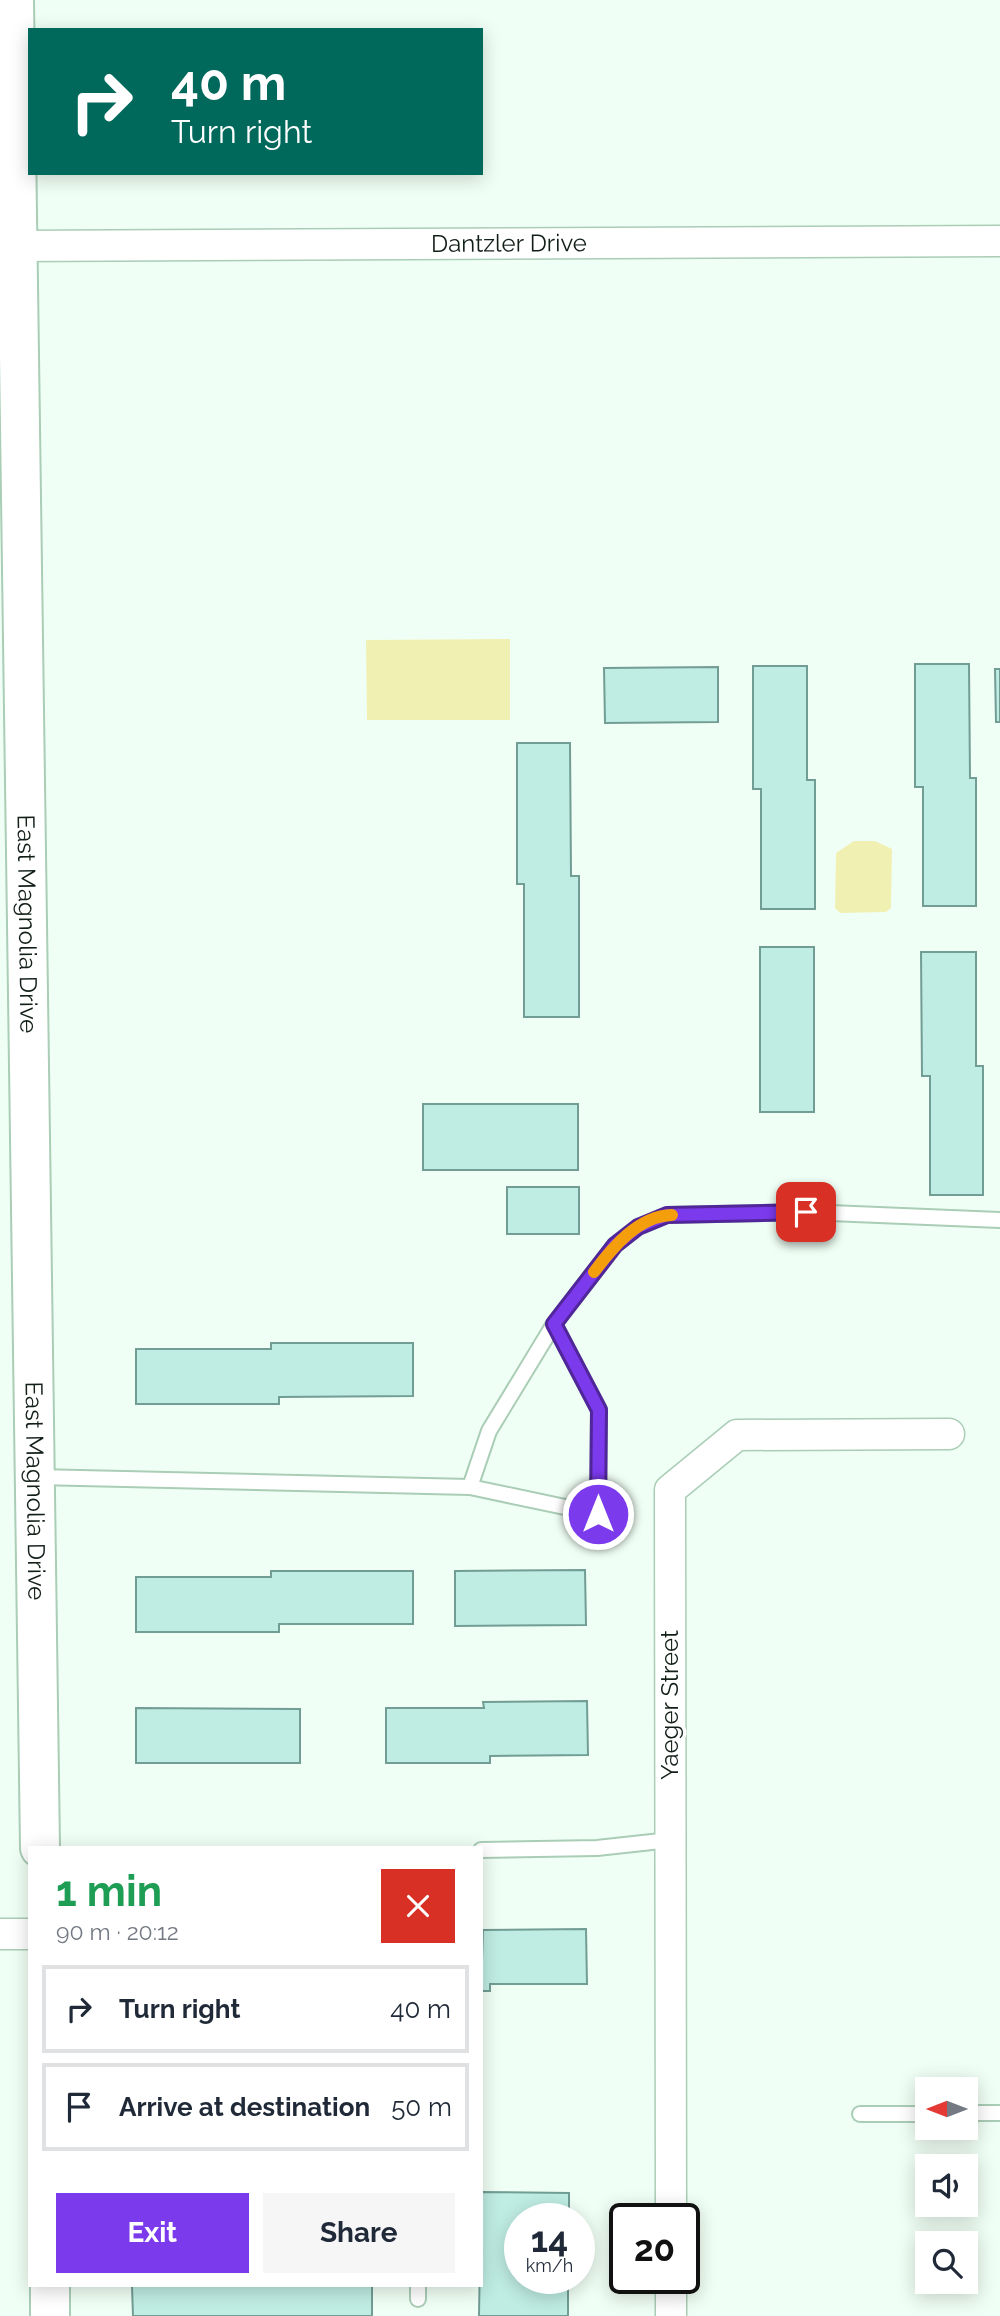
<!DOCTYPE html>
<html lang="en">
<head>
<meta charset="utf-8">
<style>
  :root { --surface:#fff; --page:#f6f6f7; --text:#1f2937; --muted:#747a83; --line:#e0e1e3; --accent:#7c3aed }
  body { margin:0; font-family:Raleway,sans-serif; background:var(--page); color:var(--text); height:100vh; display:flex; flex-direction:column; font-size:26px; white-space:nowrap }
  * { box-sizing:border-box; margin:0 }
  p { font-size:23px; color:var(--muted) }
  .icon { flex:none; width:38px; height:38px; fill:none; stroke:currentColor; stroke-width:2; stroke-linecap:round; stroke-linejoin:round }
  .map { position:relative; flex:1; overflow:hidden }
  .sheet { position:absolute; left:28px; top:1846px; width:455px; height:441px; display:flex; flex-direction:column; background:var(--surface); border-radius:0px; box-shadow:0 4px 18px #0003 }
  .sheet>* { flex:none }
  .guide { position:absolute; left:28px; top:28px; width:455px; height:147px; border-radius:0px; box-shadow:0 4px 18px #0003; background:#00695c; color:#fff; overflow:hidden }
  .needle { width:46px; rotate:270deg }
  .controls { position:absolute; left:915px; top:2077px; display:grid; gap:14px }
  .controls a { display:grid; place-items:center; width:63px; height:63px; border-radius:0px; background:var(--surface); box-shadow:0 4px 18px #0003; font-size:35px }
  .speed { position:absolute; left:504px; top:2203px; display:flex; gap:14px; font-size:35px; font-weight:700; text-align:center }
  .speed>* { display:grid; place-content:center; width:91px; height:91px; border-radius:50%; background:var(--surface); box-shadow:0 4px 18px #0003; line-height:1 }
  .speed small { font-size:18px; font-weight:400 }
  .speed .limit { border:4px solid #111; border-radius:10px; background:#fff; color:#111 }
  .pin { position:absolute; display:grid; place-items:center; width:60px; height:60px; color:#fff; margin:-30px; border-radius:14px; box-shadow:0 4px 10px #0006 }
  .me { position:absolute; width:77px; margin:-38px; rotate:0deg; stroke-linejoin:round; filter:drop-shadow(0 0 5px #0008) }
  .turn { display:flex; align-items:center; gap:24px; height:147px; padding:0 28px; font-size:32px }
  .turn .icon { width:91px; height:91px; stroke-width:2.5 }
  .turn b { display:block; font-size:49px; line-height:60px }
  .round { display:grid; place-items:center; flex:none; width:74px; height:74px; border-radius:0px; background:var(--page) }
  .headline { display:flex; align-items:center; justify-content:space-between; height:119px; padding:0 28px }
  h1 { font-size:42px; font-weight:700; line-height:52px; color:#1e9e55 }
  .cta { display:flex; gap:14px; margin-top:auto; padding:14px 28px }
  .cta a { flex:1; height:80px; border-radius:0px; background:var(--accent); color:#fff; font-size:28px; font-weight:700; line-height:80px; text-align:center }
  .cta a+a { background:var(--page); color:var(--text) }
  ul { padding:0; list-style:none }
  li { display:flex; align-items:center; gap:21px; height:88px; margin:0 14px 10px; padding:0 14px; border:4px solid var(--line); border-radius:0px }
  li div { flex:1 }
  li b { display:block; font-size:26px }
  li em { font-style:normal }
  .map>svg:first-child { display:block }
  .green { fill:#f1f0b3 }
  .building { fill:#bfede3; stroke:#729d94; stroke-width:2 }
  .lines { fill:none; stroke-linecap:round; stroke-linejoin:round }
  .lane-casing { stroke:#aacdb6; stroke-width:18 }
  .street-casing { stroke:#aacdb6; stroke-width:33 }
  .secondary-casing { stroke:#aacdb6; stroke-width:42 }
  .lane { stroke:#fff; stroke-width:14 }
  .street { stroke:#fff; stroke-width:30 }
  .secondary { stroke:#fff; stroke-width:38 }
  .route-casing { stroke:#51269a; stroke-width:18 }
  .route { stroke:#7c3aed; stroke-width:12 }
  .slow { stroke:#f59e0b; stroke-width:12 }
  .labels { text-anchor:middle; stroke-width:7; stroke-linejoin:round; paint-order:stroke }
  .street-label { font-size:24px; fill:#121f17; stroke:#fff }
</style>
</head>
<body>
<div class="map">
<svg width="1000" height="2316" viewBox="0 0 1000 2316">
  <rect width="100%" height="100%" fill="#f0fff5"/>
  <g class="green">
    <path d="M510,639v81h-143l-1,-80z"/>
    <path d="M854,841h21l17,8 -1,59 -5,4 -46,1 -5,-5 1,-55z"/>
  </g>
  <g class="building">
    <path d="M915,664h54l1,114h6v128h-53v-119h-8z"/>
    <path d="M753,666h54v114h8v129h-54v-120h-8z"/>
    <path d="M718,667v55l-113,1 -1,-55z"/>
    <path d="M995,669h5v53h-4z"/>
    <path d="M517,743h53l1,133h8v141h-55v-133h-7z"/>
    <rect x="760" y="947" width="54" height="165"/>
    <path d="M921,952h55v114h7v129h-53v-119h-8z"/>
    <rect x="423" y="1104" width="155" height="66"/>
    <rect x="507" y="1187" width="72" height="47"/>
    <path d="M271,1343h142v53l-134,1v7h-143v-55h135z"/>
    <path d="M585,1570l1,55 -131,1v-55z"/>
    <path d="M271,1571h142v53h-134v8h-143v-55h135z"/>
    <path d="M587,1701l1,54 -98,1v7h-104v-55h98l-1,-6z"/>
    <path d="M136,1708l164,1v54h-164z"/>
    <path d="M586,1929l1,55h-97v7h-9l2,-61z"/>
    <path d="M481,2192l88,1v26h-49v59h48v38h-89z"/>
    <path d="M132,2286h240v30h-239z"/>
  </g>
  <g class="lines">
    <defs>
      <g id="lane">
        <path d="M36,1477l434,10 128,27 1,-104 -45,-86"/>
        <path d="M470,1487l19,-56 65,-107 61,-79 23,-18 29,-12 139,-3 194,8"/>
        <path d="M481,1850l116,-2 73,-8"/>
        <path d="M966,2113h34"/>
        <path d="M860,2114h68"/>
        <path d="M418,2299v-13"/>
      </g>
      <g id="street">
        <path id="s1" d="M17,246l983,-5"/>
        <path d="M0,1934h30"/>
        <path d="M671,2219l-1,-729 67,-55 212,-1"/>
        <path d="M671,2278v38"/>
      </g>
      <g id="secondary">
        <path id="s2" d="M14,0l26,1848"/>
        <path d="M50,2286v30"/>
      </g>
    </defs>
    <use href="#lane" class="lane-casing"/>
    <use href="#street" class="street-casing"/>
    <use href="#secondary" class="secondary-casing"/>
    <use href="#lane" class="lane"/>
    <use href="#street" class="street"/>
    <use href="#secondary" class="secondary"/>
  </g>
  <g class="lines">
    <defs>
      <path id="route" d="M598,1514l1,-104 -45,-86 61,-79 23,-18 29,-12 139,-3"/>
    </defs>
    <use href="#route" class="route-casing"/>
    <use href="#route" class="route"/>
    <path class="slow" d="M594,1272c18,-24 44,-56 78,-57"/>
  </g>
  <g class="labels">
    <g class="street-label">
      <text dy="8" stroke="none"><textPath href="#s1" startOffset="492">Dantzler Drive</textPath></text>
      <text dy="8" stroke="none"><textPath href="#s2" startOffset="924">East Magnolia Drive</textPath></text>
      <text dy="8" stroke="none"><textPath href="#s2" startOffset="1491">East Magnolia Drive</textPath></text>
      <text transform="translate(670 1705) rotate(-90)" y="8">Yaeger Street</text>
    </g>
  </g>
</svg>
<div class="controls">
<a><svg class="needle" viewBox="-14 -14 28 28"><path d="M0-13l5 13h-10z" fill="#e53935"/><path d="M0 13l5-13h-10z" fill="#747a83"/></svg></a>
<a><svg class="icon" aria-label="sound" viewBox="0 0 24 24"><path d="M4 9h4l5-4v14l-5-4H4zM17 9q2 3 0 6"/></svg></a>
<a><svg class="icon" aria-label="search" viewBox="0 0 24 24"><circle cx="10" cy="10" r="6"/><path d="M15 15l6 6"/></svg></a>
</div>
<div class="speed"><div>14<small>km/h</small></div><div class="limit">20</div></div>
<div class="pin" style="left:806px;top:1212px;background:#d93025"><svg class="icon" aria-label="arrive" viewBox="0 0 24 24"><path d="M6 21V4h12l-3 4 3 4H6"/></svg></div>
<svg class="me" style="left:598px;top:1514px" viewBox="-20 -20 40 40"><circle r="17" fill="#7c3aed" stroke="#fff" stroke-width="3"/><path d="M0-11L8 9 0 5-8 9z" fill="#fff"/></svg>
<div class="guide">
<div class="turn"><svg class="icon" aria-label="right" viewBox="0 0 24 24"><path d="M7 20v-9h11M14 6l5 5-5 5"/></svg><div><b>40 m</b>Turn right</div></div>
</div>
<section class="sheet">
<div class="headline"><div><h1>1 min</h1><p>90 m · 20:12</p></div><a class="round" style="background:#d93025;color:#fff"><svg class="icon" aria-label="close" viewBox="0 0 24 24"><path d="M6 6l12 12M18 6L6 18"/></svg></a></div>
<ul>
<li><svg class="icon" aria-label="right" viewBox="0 0 24 24"><path d="M7 20v-9h11M14 6l5 5-5 5"/></svg><div><b>Turn right</b></div><em>40 m</em></li>
<li><svg class="icon" aria-label="arrive" viewBox="0 0 24 24"><path d="M6 21V4h12l-3 4 3 4H6"/></svg><div><b>Arrive at destination</b></div><em>50 m</em></li>
</ul>
<div class="cta"><a>Exit</a><a>Share</a></div>
</section>
</div>
</body>
</html>
